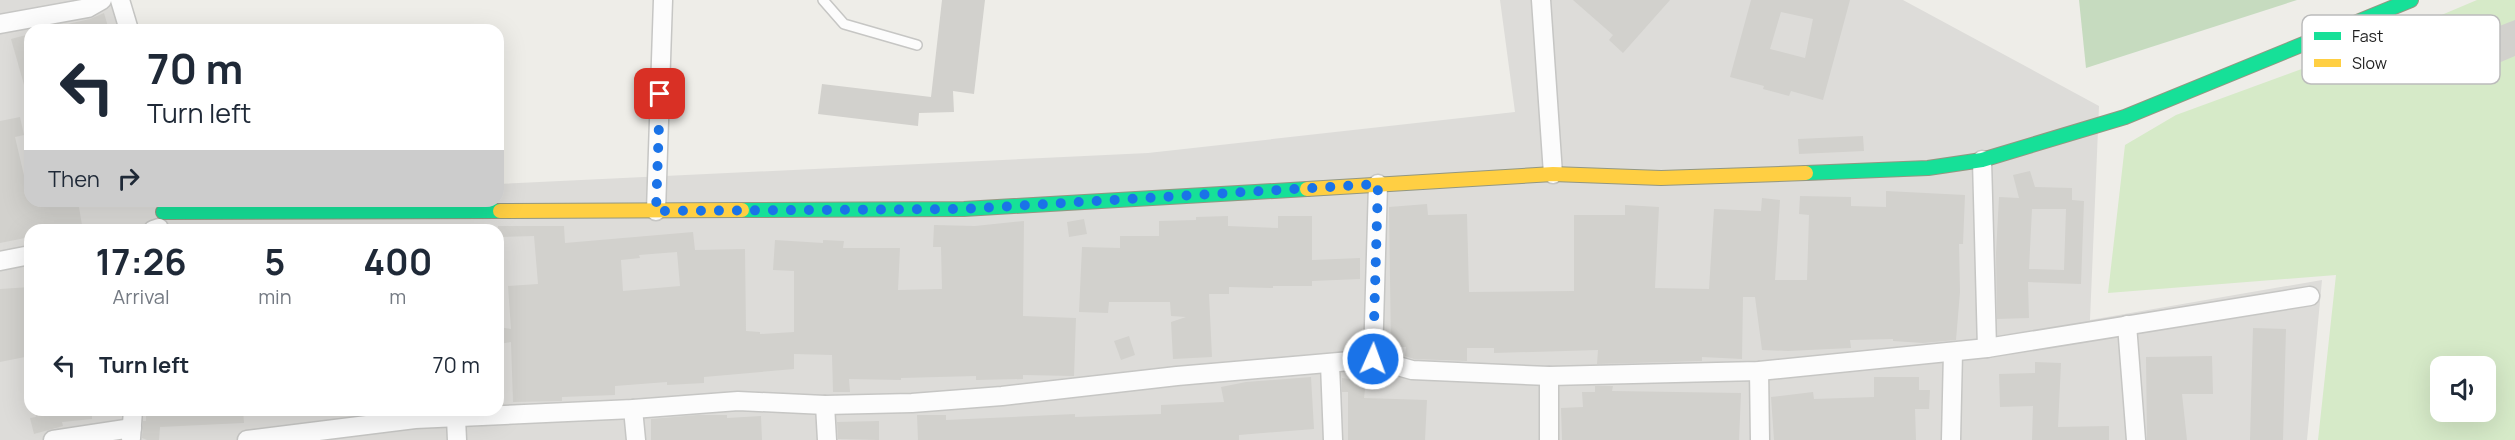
<!DOCTYPE html>
<html lang="en">
<head>
<meta charset="utf-8">
<style>
  :root { --surface:#fff; --page:#f6f6f7; --text:#1f2937; --muted:#747a83 }
  body { margin:0; font-family:Manrope,sans-serif; background:var(--page); color:var(--text); height:100vh; display:flex; flex-direction:column; font-size:22px; white-space:nowrap }
  * { box-sizing:border-box; margin:0 }
  p { font-size:20px; color:var(--muted) }
  .icon { flex:none; width:33px; height:33px; fill:none; stroke:currentColor; stroke-width:2; stroke-linecap:round; stroke-linejoin:round }
  .map { position:relative; flex:1; overflow:hidden }
  .sheet { position:absolute; left:24px; top:224px; width:480px; height:192px; display:flex; flex-direction:column; background:var(--surface); border-radius:18px; box-shadow:0 6px 24px #0002 }
  .sheet>* { flex:none }
  .guide { position:absolute; left:24px; top:24px; width:480px; height:183px; border-radius:18px; box-shadow:0 6px 24px #0002; background:#fff; color:var(--text); overflow:hidden }
  .buttons { position:absolute; left:2430px; top:356px; display:grid; gap:12px }
  .buttons a { display:grid; place-items:center; width:66px; height:66px; border-radius:12px; background:var(--surface); box-shadow:0 6px 24px #0002; font-size:30px }
  .pin { position:absolute; display:grid; place-items:center; width:51px; height:51px; color:#fff; margin:-26px; border-radius:12px; box-shadow:0 3px 9px #0006 }
  .me { position:absolute; width:66px; margin:-33px; rotate:2deg; stroke-linejoin:round; filter:drop-shadow(0 0 4px #0008) }
  .turn { display:flex; align-items:center; gap:21px; height:126px; padding:0 24px; font-size:27px }
  .turn .icon { width:78px; height:78px; stroke-width:2.5 }
  .turn b { display:block; font-size:42px; line-height:51px }
  .then { display:flex; align-items:center; height:57px; padding:0 24px; background:#0003; gap:12px; font-size:22px }
  .eta { display:flex; justify-content:space-evenly; align-items:center; height:102px; text-align:center }
  .eta b { font-size:36px; font-weight:700; line-height:42px }
  ul { padding:0; list-style:none }
  li { display:flex; align-items:center; gap:18px; height:78px; padding:0 24px }
  li div { flex:1 }
  li b { display:block; font-size:22px }
  li em { font-style:normal }
  .map>svg:first-child { display:block }
  .residential { fill:#dddcd9; fill-rule:evenodd }
  .grass { fill:#d6eac8; fill-rule:evenodd }
  .forest { fill:#c6dbbf }
  .building { fill:#d2d1cd; fill-rule:evenodd }
  .lines { fill:none; stroke-linecap:round; stroke-linejoin:round }
  .lane-casing { stroke:#c6c6c4; stroke-width:12 }
  .street-casing { stroke:#c6c6c4; stroke-width:21 }
  .fast-casing { stroke:#939781; stroke-width:16 }
  .slow-casing { stroke:#939781; stroke-width:16 }
  .lane { stroke:#fcfcfc; stroke-width:9 }
  .street { stroke:#fcfcfc; stroke-width:18 }
  .fast { stroke:#16e098; stroke-width:14 }
  .slow { stroke:#ffcf43; stroke-width:14 }
  .route { stroke:#1a73e8; stroke-width:10; stroke-dasharray:0 18 }
  .key { fill:#fff; stroke:#bcbcbc; stroke-width:1.5 }
  .key-label { font-size:16px; fill:#1f1f1f }
</style>
</head>
<body>
<div class="map">
<svg width="2515" height="440" viewBox="0 0 2515 440">
  <rect width="100%" height="100%" fill="#eeede8"/>
  <path class="residential" d="M0,0h120l10,30h-100v171h468v-17l650,-31 367,-41 -15,-112h403l196,106 -9,214 232,-40 -15,160h-2307zM30,230h468v180h-468z"/>
  <path class="grass" d="M2477,0h38v440h-197l18,-165 -228,18 17,-148 51,-30 218,-80zM2440,366h46v45h-46z"/>
  <path class="forest" d="M2079,0h218l-211,68z"/>
  <g class="building">
    <path d="M942,0h43l-11,94 -21,-3 1,21 -35,1 -1,13 -100,-12 4,-30 109,13z"/>
    <path d="M1573,0h97l-47,53 -14,-13 4,-5z"/>
    <path d="M1751,0h99l-27,100 -32,-9 -2,5 -26,-7 1,-3 -34,-9zM1781,12l32,7 -8,39 -35,-9z"/>
    <path d="M104,13l5,17h-49l-1,-4 31,-7z"/>
    <path d="M2515,20v36l-19,8 -12,-32z"/>
    <path d="M30,34v57l-4,1 -15,-53z"/>
    <path d="M20,117l4,18 -9,2 15,64h48l4,24 -23,5h-29v7l-30,6v-122z"/>
    <path d="M1863,136l1,15 -65,3 -1,-15z"/>
    <path d="M2030,171l5,16 37,1v12l12,1 -3,83 -53,-2 1,36 -32,1 -1,-66 3,-56 20,1 -6,-23zM2032,209h34l-2,61 -35,-1z"/>
    <path d="M1886,191l79,4 -2,49h-4l1,48 -4,48 -33,3 -30,-2v-2l-43,1 1,8 -63,3 -26,-1 -7,-53h-12l-1,62 -40,-2v4l-105,3 1,-14 -104,3v-5h-27v13l-53,-2 -9,-3 1,-9h-15l-2,-140 38,-3 1,11 39,-1 2,78 105,-1v-76h51v-10l34,2 -4,81 54,1 5,-80 47,2 1,-13 18,2 -5,80h32l2,-65 -10,-1 1,-18 51,1v9l35,1z"/>
    <path d="M1228,216v10l50,2v-12h34v44l48,-2v21l-48,2v5h-39v2l-44,-1v7h-20l3,63 -39,2 -2,-37 15,-5 -15,-1 -1,-14h-61l-1,11 -29,-1 3,-65 38,1v-12h39v-15l37,-1v-3z"/>
    <path d="M1084,219l3,15 -18,3 -2,-15z"/>
    <path d="M1024,221l-1,95 53,2 -2,58 -51,-1v4l-47,1v-4l-75,2v2l-52,-1 1,13h-17l-1,-37 -38,-1v15l-90,8v6l-37,2v-3l-52,4v9l-53,2v4l-49,1 -2,-60 -13,2v-17l13,2 -3,-43 30,-2 -4,-48 -36,1v-11h66l1,17 128,-11 2,18 50,-1 1,82 14,1v2l34,-2v-61l-21,-1 2,-30 48,3v-3l21,1 -1,7h57l-2,42 44,-1 -1,-42h-8l1,-22 41,1zM677,252l3,34 -57,5 -2,-31 19,-2 -1,-3z"/>
    <path d="M30,287v69l-30,6v-73z"/>
    <path d="M2253,328l33,1 -3,111h-33z"/>
    <path d="M1129,336l6,19 -14,5 -7,-19z"/>
    <path d="M2212,356l1,38h-31l5,46h-40l-1,-83z"/>
    <path d="M2035,362l26,1 -3,64 51,-1v14h-77l1,-34 -33,1 -1,-33 36,-1z"/>
    <path d="M1311,377l3,52 -75,6v5h-321l-1,-25h29v5l129,-6v3l86,-3v-9l63,-3 -3,-15 25,-5z"/>
    <path d="M1874,377h45v13h11l-1,19h-14l1,31h-142l-3,-43 42,-5 1,7 60,-2z"/>
    <path d="M1342,378l24,3 -2,17 63,2 -2,40h-77v-48h-6z"/>
    <path d="M1595,386h18l-1,5 129,2 -2,47h-177l-1,-32 22,-1 -1,-15h13z"/>
    <path d="M35,410h57v9l-30,3 1,4 -29,8 -4,-16 6,-1z"/>
    <path d="M146,410h97l1,13 -84,4 -1,13h-12l-5,-2 1,-17h3z"/>
    <path d="M697,415h30v3l34,-2 1,24h-111v-21z"/>
    <path d="M879,421v19l-41,-1 -1,-17z"/>
  </g>
  <g class="lines">
    <defs>
      <path id="lane" d="M823,0l21,24 73,21"/>
      <g id="street">
        <path d="M120,0l9,30"/>
        <path d="M1541,0l12,174"/>
        <path d="M0,24l88,-16 14,-8"/>
        <path d="M1982,160l5,188"/>
        <path d="M656,211l7,-211"/>
        <path d="M153,230l6,-2"/>
        <path d="M0,261l30,-6"/>
        <path d="M2127,325l9,115"/>
        <path d="M1373,359l5,-175"/>
        <path d="M1330,364l3,76"/>
        <path d="M1759,371l1,69"/>
        <path d="M825,405l2,35"/>
        <path d="M633,409l3,31"/>
        <path d="M456,418l1,22"/>
        <path d="M131,438l2,-28"/>
        <path d="M53,440l79,-12"/>
        <path d="M247,440l168,-21 218,-10 105,-8 87,4 87,-2 90,-7 175,-20 196,-17 39,11 137,6 210,-5 228,-23 323,-52"/>
        <path d="M1549,440v-64"/>
        <path d="M1951,440l2,-88"/>
      </g>
      <g id="fast">
        <path d="M1806,173l122,-5 54,-8 143,-43 286,-117"/>
        <path d="M742,210l222,-1 343,-20"/>
        <path d="M163,212l337,-1"/>
      </g>
      <g id="slow">
        <path d="M1307,189l246,-15 108,4 145,-5"/>
        <path d="M500,211l242,-1"/>
      </g>
    </defs>
    <use href="#lane" class="lane-casing"/>
    <use href="#street" class="street-casing"/>
    <use href="#fast" class="fast-casing"/>
    <use href="#slow" class="slow-casing"/>
    <use href="#lane" class="lane"/>
    <use href="#street" class="street"/>
    <use href="#fast" class="fast"/>
    <use href="#slow" class="slow"/>
  </g>
  <g class="lines">
    <path class="route" d="M660,94l-4,117 308,-2 414,-25 -5,175"/>
  </g>
  <rect x="2302" y="15" width="198" height="69" rx="9" class="key"/>
  <rect x="2314" y="32" width="27" height="8" fill="#16e098"/>
  <rect x="2314" y="59" width="27" height="8" fill="#ffcf43"/>
  <g class="key-label">
    <text x="2352" y="42">Fast</text>
    <text x="2352" y="69">Slow</text>
  </g>
</svg>
<div class="buttons">
<a><svg class="icon" aria-label="sound" viewBox="0 0 24 24"><path d="M4 9h4l5-4v14l-5-4H4zM17 9q2 3 0 6"/></svg></a>
</div>
<div class="pin" style="left:660px;top:94px;background:#d93025"><svg class="icon" aria-label="arrive" viewBox="0 0 24 24"><path d="M6 21V4h12l-3 4 3 4H6"/></svg></div>
<svg class="me" style="left:1373px;top:359px" viewBox="-20 -20 40 40"><circle r="17" fill="#1a73e8" stroke="#fff" stroke-width="3"/><path d="M0-11L8 9 0 5-8 9z" fill="#fff"/></svg>
<div class="guide">
<div class="turn"><svg class="icon" aria-label="left" viewBox="0 0 24 24"><path d="M17 20v-9H6M10 6l-5 5 5 5"/></svg><div><b>70 m</b>Turn left</div></div>
<div class="then">Then<svg class="icon" aria-label="right" viewBox="0 0 24 24"><path d="M7 20v-9h11M14 6l5 5-5 5"/></svg></div>
</div>
<section class="sheet">
<div class="eta">
<div><b>17:26</b><p>Arrival</p></div>
<div><b>5</b><p>min</p></div>
<div><b>400</b><p>m</p></div>
</div>
<ul>
<li><svg class="icon" aria-label="left" viewBox="0 0 24 24"><path d="M17 20v-9H6M10 6l-5 5 5 5"/></svg><div><b>Turn left</b></div><em>70 m</em></li>
</ul>
</section>
</div>
</body>
</html>
